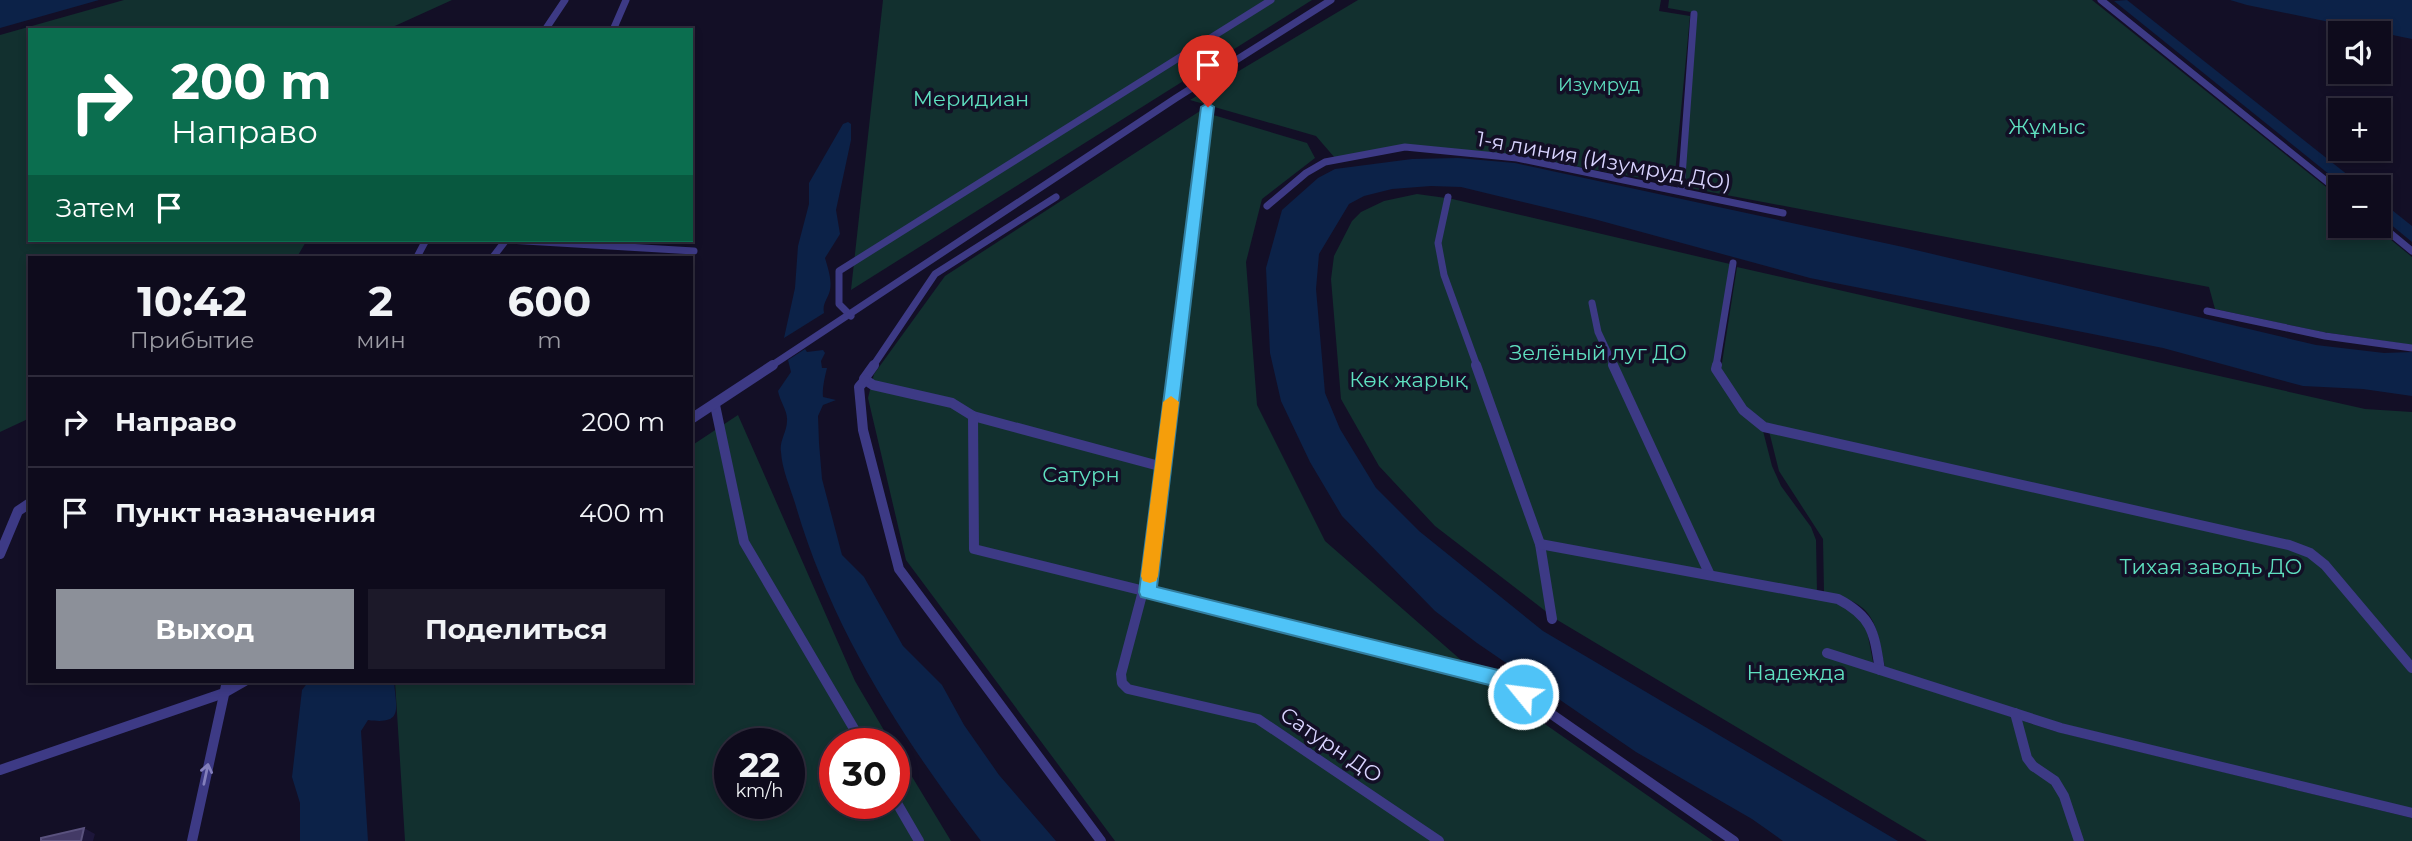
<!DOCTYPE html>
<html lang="ru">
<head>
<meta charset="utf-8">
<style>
  :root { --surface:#0e0b1c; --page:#1c1929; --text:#f1f3f6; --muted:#9b9ba3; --line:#2e2b3b; --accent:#8c9099 }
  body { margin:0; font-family:Montserrat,sans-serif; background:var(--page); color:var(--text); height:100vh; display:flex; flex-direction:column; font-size:26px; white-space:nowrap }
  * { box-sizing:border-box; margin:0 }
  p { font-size:23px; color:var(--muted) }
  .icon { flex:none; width:38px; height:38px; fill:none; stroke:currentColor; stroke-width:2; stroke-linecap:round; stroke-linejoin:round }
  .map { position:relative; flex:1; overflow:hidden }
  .drawer { position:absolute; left:28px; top:256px; width:665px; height:427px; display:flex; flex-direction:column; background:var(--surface); border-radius:0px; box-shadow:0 4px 10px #0003,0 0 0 2px var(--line) }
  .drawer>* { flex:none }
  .top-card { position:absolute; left:28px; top:28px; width:665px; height:214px; border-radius:0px; box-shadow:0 4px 10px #0003,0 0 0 2px var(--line); background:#0b6e4f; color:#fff; overflow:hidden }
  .fabs { position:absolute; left:2328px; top:21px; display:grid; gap:14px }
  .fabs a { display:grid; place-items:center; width:63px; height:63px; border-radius:0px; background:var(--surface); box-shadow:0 4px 10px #0003,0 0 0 2px var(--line); font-size:35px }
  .speed { position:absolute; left:714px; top:728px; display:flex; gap:14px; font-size:35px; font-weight:700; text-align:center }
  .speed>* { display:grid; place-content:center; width:91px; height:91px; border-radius:50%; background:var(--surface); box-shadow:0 4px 10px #0003,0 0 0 2px var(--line); line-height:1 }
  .speed small { font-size:18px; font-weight:400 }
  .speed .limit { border:10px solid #d22; background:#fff; color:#111 }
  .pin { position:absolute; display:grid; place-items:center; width:60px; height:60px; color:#fff; margin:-72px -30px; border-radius:50% 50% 50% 0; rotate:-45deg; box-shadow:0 0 7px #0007 }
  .pin .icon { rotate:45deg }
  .me { position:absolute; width:77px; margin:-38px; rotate:299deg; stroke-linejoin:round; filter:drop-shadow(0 0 5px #0008) }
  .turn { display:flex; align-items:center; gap:24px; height:147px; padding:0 28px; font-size:32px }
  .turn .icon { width:91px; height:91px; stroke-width:2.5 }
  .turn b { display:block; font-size:49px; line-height:60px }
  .then { display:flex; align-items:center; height:66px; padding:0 28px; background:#0003; gap:14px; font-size:26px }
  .eta { display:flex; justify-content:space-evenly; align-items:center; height:119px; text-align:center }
  .eta b { font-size:42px; font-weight:700; line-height:49px }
  .cta { display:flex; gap:14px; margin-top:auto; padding:14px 28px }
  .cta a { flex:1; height:80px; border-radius:0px; background:var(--accent); color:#fff; font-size:28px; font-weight:700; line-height:80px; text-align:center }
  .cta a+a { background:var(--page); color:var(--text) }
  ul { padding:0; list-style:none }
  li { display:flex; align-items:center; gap:21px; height:91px; padding:0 28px; border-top:2px solid var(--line) }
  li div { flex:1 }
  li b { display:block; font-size:26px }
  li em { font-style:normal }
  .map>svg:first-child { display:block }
  .green { fill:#12302f; fill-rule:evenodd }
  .water { fill:#0c2248 }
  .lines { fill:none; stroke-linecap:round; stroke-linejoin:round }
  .street-far1 { stroke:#3d3a85; stroke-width:7 }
  .street { stroke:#3d3a85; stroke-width:10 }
  .shaded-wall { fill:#1d163a }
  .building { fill:#433a66; stroke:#5a527e; stroke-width:2 }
  .oneway { stroke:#837fbc }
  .route { fill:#4fc3f7; stroke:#337fa1; stroke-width:2 }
  .slow { fill:#f59e0b }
  .labels { text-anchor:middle; stroke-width:7; stroke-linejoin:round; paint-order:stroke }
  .far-park-label { font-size:18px; fill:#5fe0c0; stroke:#130f26 }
  .park-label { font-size:21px; fill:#5fe0c0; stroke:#130f26 }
  .street-label { font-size:21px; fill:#d9d4ff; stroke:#130f26 }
</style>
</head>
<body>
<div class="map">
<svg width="2412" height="841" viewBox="0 0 2412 841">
  <rect width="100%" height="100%" fill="#130f26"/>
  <g class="green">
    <path d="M124,0h328l-66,30h-356v210h277l-10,17h-267v161l-30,14v-397z"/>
    <path d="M883,0h429l-461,290z"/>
    <path d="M1358,0h303l-2,11 31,5 -16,168 -154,-28 -116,-11 -69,13 -19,-22 -126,-36z"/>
    <path d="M1669,0h423l248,198v28h34l38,31v88l-90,-13 -107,-23 -6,-22 -530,-101 17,-173 -28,-5z"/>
    <path d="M1200,111l107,32 8,15 -53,41 -16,63 11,143 68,136 168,147 220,153h-598l-209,-281 -38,-162 6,-24 71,-98z"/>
    <path d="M1417,194l29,4 -10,46 101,300 11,69 -113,-87 -56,-60 -38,-67 -10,-120 3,-23 18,-35 9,-9 23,-11z"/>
    <path d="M1448,198l282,66 -17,104 49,59 10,39 9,20 30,41 5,13 1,53 -274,-51 -97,-269 -6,-30z"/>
    <path d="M1737,267l628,142 47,3v398l-361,-89 -166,-54c-10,-48 -10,-63 -61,-75l-1,-53 -44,-68 -10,-40 -23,-23 -25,-39z"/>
    <path d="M738,415l117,266 37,63h-57v59h59v-56l57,94h-546l-10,-160h296v-235zM730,744h59v59h-59z"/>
    <path d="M1544,547l292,54 20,11 10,14 9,46 179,59 358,87v23h-485l-373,-223z"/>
  </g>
  <g class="water">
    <path d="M0,0h99l-99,28z"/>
    <path d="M2127,0l236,187h-18l-231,-186z"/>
    <path d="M2230,0h182v39l-165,-34z"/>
    <path d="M848,122l3,2v16l-15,70 4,24 -15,24c3,11 7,21 5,32 -2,9 -8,13 -6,23l-40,25 11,-50 3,-42 11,-42v-21l34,-59z"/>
    <path d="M1458,158l57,5 388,84 413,98 68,8 28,-1v44l-49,-7 -60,-3 -140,-38 -353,-70 -216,-59 -133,-32 -30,-1 -39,3 -28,7 -15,8 -30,50 -3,35 9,104 15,36 36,59 43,43 124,100 355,210h-115l-31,-22 -116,-67 -159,-109 -42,-32 -93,-95 -32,-54 -29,-61 -11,-48 -4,-85 16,-58 36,-32 17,-9 77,-10z"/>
    <path d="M2378,199l34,27v16l-34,-28z"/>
    <path d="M805,349l2,3 16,-2 2,3 -4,8 1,7h5c-2,8 -5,21 -4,29l13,3 -13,5 -5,11 1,27 3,36 20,76 22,22 39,69 39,39 22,40 35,50 57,66h-75c-79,-103 -150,-213 -186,-338 -5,-16 -13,-34 -14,-51 -2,-11 6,-20 6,-31 1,-10 -7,-19 -9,-30l13,-19 -3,-12z"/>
    <path d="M309,681h85c2,28 10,44 -26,39l-7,11 7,110h-68v-38l-8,-26 10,-87z"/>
  </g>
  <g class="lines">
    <g class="street-far1">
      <path d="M2101,0l239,192"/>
      <path d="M545,30l20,-30"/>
      <path d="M613,30l13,-30"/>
      <path d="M1681,190l13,-176"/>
      <path d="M1448,197l-10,46 6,32 33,91"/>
      <path d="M1267,206l39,-33 19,-11 80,-15 112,11 266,55"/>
      <path d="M2378,223l34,28"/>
      <path d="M506,240l188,11"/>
      <path d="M417,257l9,-17"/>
      <path d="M493,257l13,-17"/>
      <path d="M1592,303l6,29 16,34"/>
      <path d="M2207,311l118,25 87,12"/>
      <path d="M851,316l-12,-12v-33l432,-271"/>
      <path d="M771,366l405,-268 155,-98"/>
      <path d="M873,366l62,-92 121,-77"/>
      <path d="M1176,366l32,-259"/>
      <path d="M1716,366l17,-103"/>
    </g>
    <g class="street">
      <path d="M874,365l-10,14 9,6 79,18 21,13 190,51"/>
      <path d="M1476,365l64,179 12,75"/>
      <path d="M1613,365l97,210"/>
      <path d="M1717,365l-1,4 27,41 21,17 525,118 21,8 15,12 87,103"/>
      <path d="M865,380l-6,7 4,43 36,139 202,272"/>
      <path d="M715,405l29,137 119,202"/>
      <path d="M973,416l1,133 527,130 233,162"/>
      <path d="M691,419l82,-54"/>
      <path d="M1540,544l298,55c35,18 36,34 42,71"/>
      <path d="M0,554l18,-43 12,-8"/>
      <path d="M1143,591l-22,83 1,9 6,6 130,30 181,122"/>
      <path d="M1148,592l28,-227"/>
      <path d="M1827,653l234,75 351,85"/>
      <path d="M2015,713l12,45 6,8 22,15 9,15 15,45"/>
      <path d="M0,770l224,-77 21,-12"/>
      <path d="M894,798l25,43"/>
      <path d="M192,841l35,-160"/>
    </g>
  </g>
  <path class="shaded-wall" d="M84,828l11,6 -2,7h-12z"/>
  <path class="building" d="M84,828l-3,13h-40v-3z"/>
  <defs><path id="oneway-shaft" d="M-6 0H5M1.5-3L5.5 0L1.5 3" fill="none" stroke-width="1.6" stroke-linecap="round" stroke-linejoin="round" transform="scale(1.75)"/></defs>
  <use class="oneway" href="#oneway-shaft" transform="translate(206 774) rotate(-78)"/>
  <path class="route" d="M1208,103l6,4 -57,480 345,84 27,17 3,6 -3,6 -6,3 -26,-16 -356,-90 -2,-5 62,-485z"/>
  <path class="slow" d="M1171,396l8,6 -21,174 -2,5 -6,2 -7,-2 -2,-5 22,-174z"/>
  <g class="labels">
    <g class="far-park-label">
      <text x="1599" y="91">Изумруд</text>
    </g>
    <g class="park-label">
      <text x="971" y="106">Меридиан</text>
      <text x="2047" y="134">Жұмыс</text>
      <text x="1598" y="360">Зелёный луг ДО</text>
      <text x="1408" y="387">Көк жарық</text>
      <text x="1081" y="482">Сатурн</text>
      <text x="2211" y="574">Тихая заводь ДО</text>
      <text x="1796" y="680">Надежда</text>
    </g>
    <g class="street-label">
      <text transform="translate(1604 161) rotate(10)" y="7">1-я линия (Изумруд ДО)</text>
      <text transform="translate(1331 745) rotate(34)" y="7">Сатурн ДО</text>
    </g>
  </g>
</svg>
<div class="fabs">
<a><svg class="icon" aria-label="sound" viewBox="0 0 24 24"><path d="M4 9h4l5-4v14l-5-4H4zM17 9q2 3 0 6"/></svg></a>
<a>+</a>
<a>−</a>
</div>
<div class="speed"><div>22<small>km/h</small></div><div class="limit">30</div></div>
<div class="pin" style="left:1208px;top:107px;background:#d93025"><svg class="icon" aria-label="arrive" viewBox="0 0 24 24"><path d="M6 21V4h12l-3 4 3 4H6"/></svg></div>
<svg class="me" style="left:1523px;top:694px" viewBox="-20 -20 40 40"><circle r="17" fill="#4fc3f7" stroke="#fff" stroke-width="3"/><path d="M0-11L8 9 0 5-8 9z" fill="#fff"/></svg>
<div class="top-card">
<div class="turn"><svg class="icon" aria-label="right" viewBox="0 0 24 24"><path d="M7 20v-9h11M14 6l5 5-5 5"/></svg><div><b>200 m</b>Направо</div></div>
<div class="then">Затем<svg class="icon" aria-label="arrive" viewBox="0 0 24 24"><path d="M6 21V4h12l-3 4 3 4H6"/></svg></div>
</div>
<section class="drawer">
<div class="eta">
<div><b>10:42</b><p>Прибытие</p></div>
<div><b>2</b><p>мин</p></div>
<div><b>600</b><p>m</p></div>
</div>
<ul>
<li><svg class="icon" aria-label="right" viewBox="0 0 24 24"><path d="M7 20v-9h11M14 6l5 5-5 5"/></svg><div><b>Направо</b></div><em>200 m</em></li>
<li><svg class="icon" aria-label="arrive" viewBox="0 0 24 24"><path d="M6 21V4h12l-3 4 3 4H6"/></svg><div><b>Пункт назначения</b></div><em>400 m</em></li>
</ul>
<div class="cta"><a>Выход</a><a>Поделиться</a></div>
</section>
</div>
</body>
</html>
